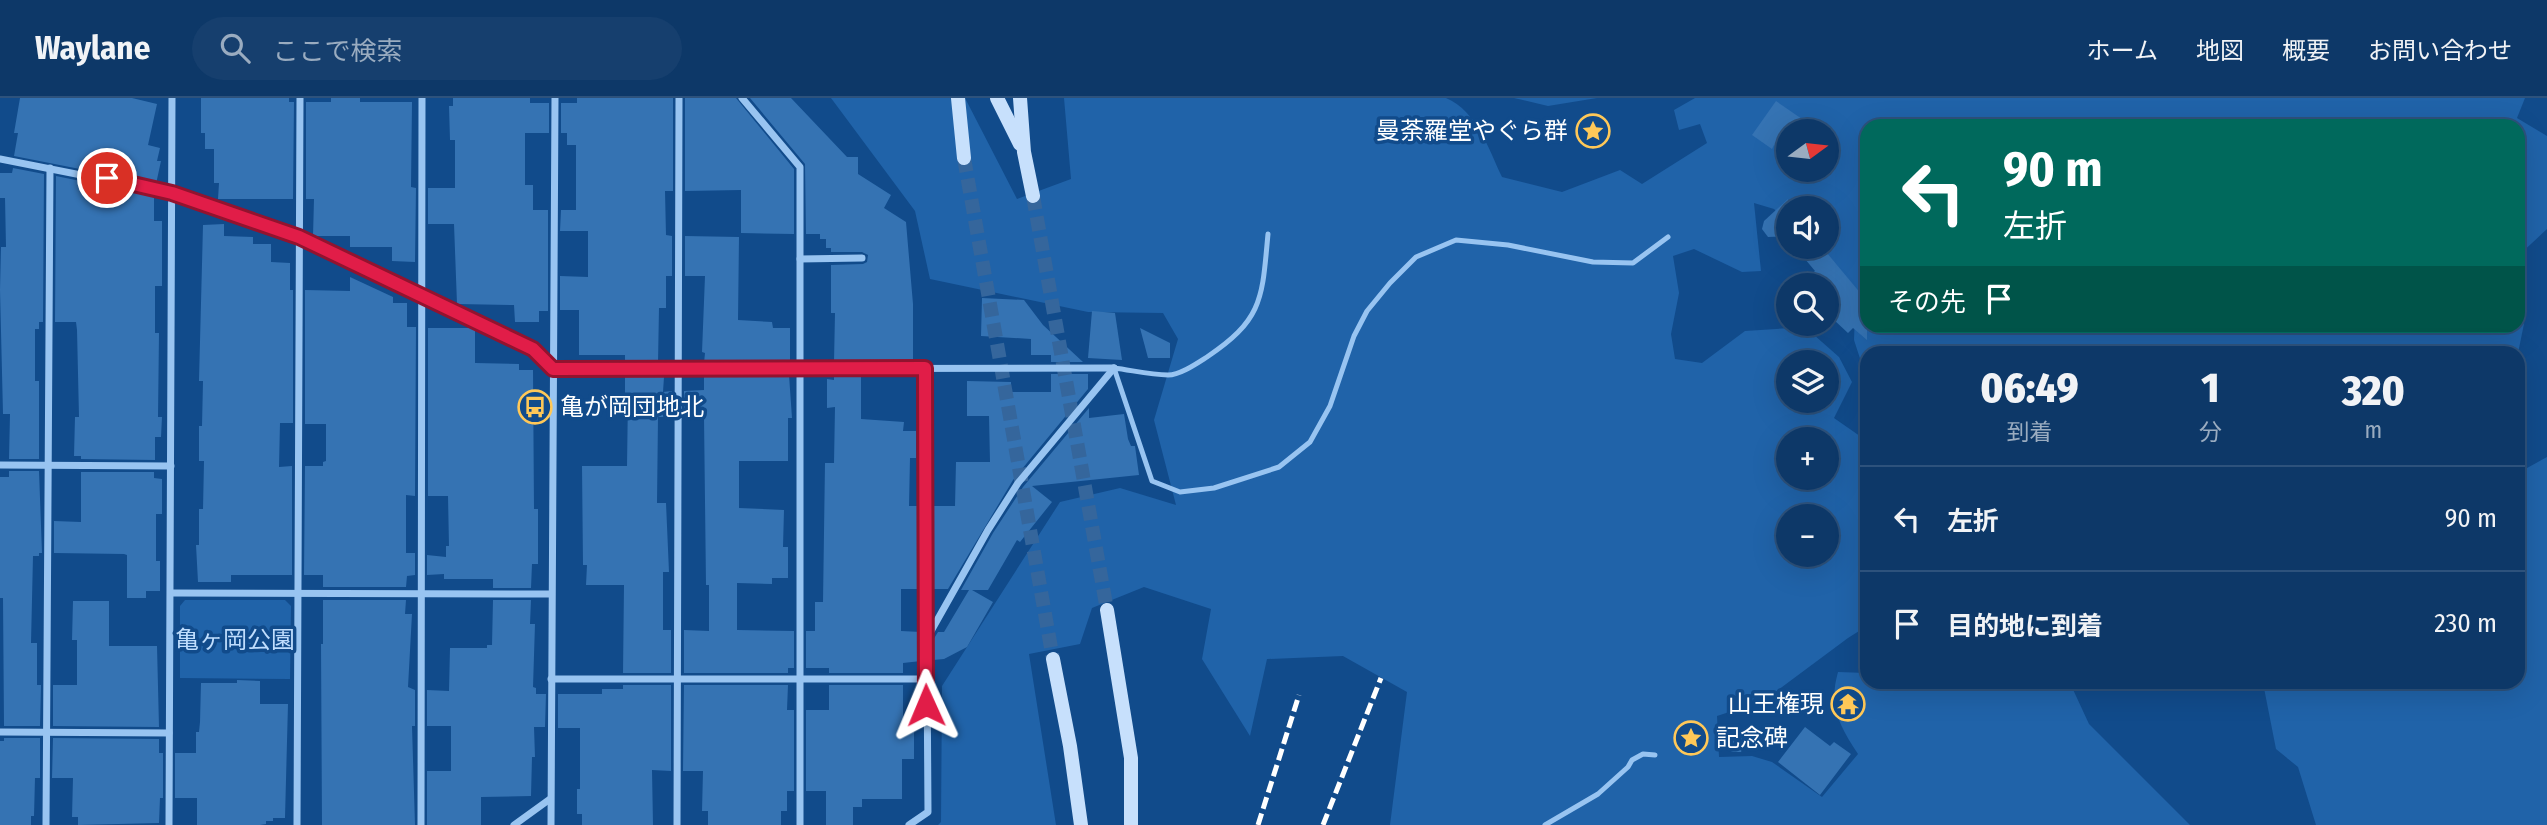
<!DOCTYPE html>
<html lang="ja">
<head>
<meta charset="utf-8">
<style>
  :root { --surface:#0d3868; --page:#163f6e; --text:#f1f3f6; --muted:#9aacc0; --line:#2d527c }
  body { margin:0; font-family:"Fira Sans Condensed","Noto Sans JP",sans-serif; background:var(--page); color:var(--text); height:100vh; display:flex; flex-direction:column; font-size:26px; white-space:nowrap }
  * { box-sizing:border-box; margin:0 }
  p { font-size:23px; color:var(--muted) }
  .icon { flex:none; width:38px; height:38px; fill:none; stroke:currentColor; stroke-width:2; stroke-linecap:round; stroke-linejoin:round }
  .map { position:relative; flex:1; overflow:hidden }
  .side { position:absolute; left:1860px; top:248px; width:665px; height:343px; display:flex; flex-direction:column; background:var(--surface); border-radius:21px; box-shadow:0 7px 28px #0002,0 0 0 2px var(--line) }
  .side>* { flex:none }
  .hud { position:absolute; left:1860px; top:21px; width:665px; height:214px; border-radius:21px; box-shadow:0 7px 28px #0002,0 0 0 2px var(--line); background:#00695c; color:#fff; overflow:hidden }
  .needle { width:46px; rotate:75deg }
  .buttons { position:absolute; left:1776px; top:21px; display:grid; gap:14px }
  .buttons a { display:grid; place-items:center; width:63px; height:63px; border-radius:50%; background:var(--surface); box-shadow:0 7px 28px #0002,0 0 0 2px var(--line); font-size:35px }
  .pin { position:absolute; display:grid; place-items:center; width:60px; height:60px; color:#fff; margin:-30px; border:4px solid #fff; border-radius:50%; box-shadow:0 2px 7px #0007 }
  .me { position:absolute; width:77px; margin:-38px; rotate:359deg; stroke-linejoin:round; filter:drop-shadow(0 0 5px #0008) }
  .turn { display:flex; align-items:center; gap:24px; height:147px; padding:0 28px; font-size:32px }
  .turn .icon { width:91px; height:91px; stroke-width:2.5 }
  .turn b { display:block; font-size:49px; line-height:60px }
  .then { display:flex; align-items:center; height:66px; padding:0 28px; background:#0003; gap:14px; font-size:26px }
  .eta { display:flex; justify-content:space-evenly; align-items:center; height:119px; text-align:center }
  .eta b { font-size:42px; font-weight:800; line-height:49px }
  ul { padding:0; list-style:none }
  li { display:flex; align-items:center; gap:21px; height:105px; padding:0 28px; border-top:2px solid var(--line) }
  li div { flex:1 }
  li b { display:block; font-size:26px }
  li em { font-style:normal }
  header { display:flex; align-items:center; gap:42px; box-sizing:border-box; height:98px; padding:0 35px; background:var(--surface); border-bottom:2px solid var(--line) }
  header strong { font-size:33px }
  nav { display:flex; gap:38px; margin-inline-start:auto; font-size:24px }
  .search { width:490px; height:63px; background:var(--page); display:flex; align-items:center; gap:18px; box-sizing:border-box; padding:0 24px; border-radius:38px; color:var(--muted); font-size:26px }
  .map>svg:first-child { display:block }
  .green { fill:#2063a9; fill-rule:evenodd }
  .building { fill:#3573b3 }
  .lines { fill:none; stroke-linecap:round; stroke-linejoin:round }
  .secondary-tunnel { stroke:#35669c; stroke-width:14; stroke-dasharray:14 7; stroke-linecap:butt }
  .lane { stroke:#98c4f1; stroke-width:5 }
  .street { stroke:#98c4f1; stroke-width:7 }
  .secondary { stroke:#c7e0fc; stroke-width:14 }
  .rail { stroke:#fff; stroke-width:5; stroke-dasharray:12 5; stroke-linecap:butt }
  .route-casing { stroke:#92132f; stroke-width:18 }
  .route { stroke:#e11d48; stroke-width:12 }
  .labels { text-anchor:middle; stroke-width:7; stroke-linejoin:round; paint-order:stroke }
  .poi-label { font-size:24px; fill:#fff; stroke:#114b8b; text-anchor:end }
  .park-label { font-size:24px; fill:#bfddfd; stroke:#114b8b }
</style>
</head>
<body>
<header>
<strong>Waylane</strong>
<div class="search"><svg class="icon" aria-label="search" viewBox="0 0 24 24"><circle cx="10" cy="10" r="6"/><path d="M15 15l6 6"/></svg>ここで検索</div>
<nav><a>ホーム</a><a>地図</a><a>概要</a><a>お問い合わせ</a></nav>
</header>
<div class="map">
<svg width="2547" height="727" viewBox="0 0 2547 727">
  <rect width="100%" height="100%" fill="#114b8b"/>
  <g class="green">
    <path d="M831,0h134l52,101 54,-20 -7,-81h382c31,13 43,52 56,79l60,15 58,-22 22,14 65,-41 -7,-19 -21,6 -5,-20 21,-12h830l-8,20 30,18v93l-29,27v-130h-651v200h651v-12l6,10 -6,29 -651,1v26l-13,-40 1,-28 -6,-27 -37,-38h15v-39h-39v15l-14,-14 -20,-6 7,68 -19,1 -48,-23 -21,7 6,37 -8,41 4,25 27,4 43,-32 60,-4 34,30 13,25 -18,36 33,23v185l-19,12 -85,63 -46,15 2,41 33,-1 20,6 50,35 36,-43c-18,-28 -30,-47 -20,-82l29,1v9l34,1 16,7 6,-8 147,1 19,41 101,101h-800l17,-133 -64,-36 -76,3 -17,77 -48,-77 9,-50 -67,-22 -52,21 -12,36 -51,10 27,171h-118l3,-3 1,-136 118,-184 60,-14 56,17 -22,-85 24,-81 -15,-26 -75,-1 -158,-33 -15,-68zM1788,33h39v39h-39zM1788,264h39v39h-39zM1788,341h39v39h-39zM1788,418h39v39h-39z"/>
    <path d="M1514,0h83l-49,8z"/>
    <path d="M2547,359v368h-231l-18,-58 -22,-18 -13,-66 255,-1v-209z"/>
    <path d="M185,502h100l6,6 -1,73 -110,-1v-72z"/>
  </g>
  <g class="building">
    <path d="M20,0h112l25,6 -9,41 12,3 -3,13h4l-5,23 -142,-28 4,-23h-4z"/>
    <path d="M201,0h88v4h5l-1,97h-75l1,-16h-5v-34h-9v-16h-4z"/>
    <path d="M331,0h29v4h52l-1,85 5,1 -1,74 -23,-1v-14h-42v-11h-37l1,-37h-8v-97h25z"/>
    <path d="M453,0h77v5h19v30h-24v52h8v25h15v101h-9v11h-24l-1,-17 -57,-1 -3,-80h-26v-36h27v-48h-5l-1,-34h4z"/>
    <path d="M577,0h96v93h-8l1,44 6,1v40h-6v32h-7l-1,55h-33v-8h-46v-45h-19v-34l28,1v-46h-28l1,-21h15v-65h-9v-12h-6v-30h16z"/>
    <path d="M685,0h51l58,71v65l-53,-1v-43l-56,1z"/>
    <path d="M750,0h41l56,59h11v17l33,21 -7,13 22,14 7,82v56l-79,2 1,-49h-4v-48l32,-1 4,-2 1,-7 -6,-3h-31v-4h-5v-9h-6v-5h-14l-1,-70z"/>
    <path d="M1776,3l26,18 -9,12h-5v7l-7,12 -7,-5 -2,4 -20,-14z"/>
    <path d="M13,70l31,6 -1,148h-4v7h-4v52h4v78h-30l1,-45h-7l-3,-124 1,-43h5l-1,-49h-5v-25h12z"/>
    <path d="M56,78l98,20v25h8v65h-7v47h4l-1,84h4l-1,20h-6v23l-74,-1v-3h-7l1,-39h4l-2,-87 -1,-8h-21z"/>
    <path d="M1788,101v37l-20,1 -6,-8 2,-8z"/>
    <path d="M224,126v12l29,1v7h18v18l19,1v27h3v133h-13l-1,44 13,-1v109h-61v7h-33l-2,-37h3v-36h4l1,-48h-5v-35h3l1,-45h-4l4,-156z"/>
    <path d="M685,138l54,1 -1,83 34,2 1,6h17v34l-86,1 1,-10 -3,-1 3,-76h-20z"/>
    <path d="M1795,149h27l45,54v39l-14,-12 -5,5 -14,-13 -7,-1v-34h-30l18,-14z"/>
    <path d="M350,179l43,20v6h14v24h9l-1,169 -9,-1v58h9v22l-8,1 -1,11h-83v-12h-19l1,-109h18v-4l3,-1v-37h-21v-134l45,1z"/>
    <path d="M982,200l42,2 19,25 40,37h-32v-7h-20v-16l-50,-3z"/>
    <path d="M1092,213l23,2 7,47 -34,-2z"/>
    <path d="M428,230h47v35l44,1v6h14l1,139h4v55h-6l-1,24h-38v-9h-49v-5l-17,1v-20l19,2v-11h3l-1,-50h-20z"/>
    <path d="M1140,230l30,15v15h-22z"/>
    <path d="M1051,276h37v15l-75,91 -65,109h-15l-1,-83h23l1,-44h34l-1,-46h-22v-35l44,1v10h40z"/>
    <path d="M625,277h33v2h6l-1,15 9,-1v26h-14l-1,86h9l3,69h-6v58h8v43h-48l1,-88h-38l1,-20h-4l-1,-99h45l1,-70h-3z"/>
    <path d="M704,277h85l3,43h-4v43h-49v47l45,2 -1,37h5v31h-16v6l-35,-1v47l57,1v37h-6v5h-104v-43l25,1v-46h-3l-2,-168h-20v-26l20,-1z"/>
    <path d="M834,277h27v44l43,3 -1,9h13v27h-6l-1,48h11v83h-19v42l20,1v29l-18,2v10h-74v-5h-23v-37h9v-29h8l2,-139h9l1,-56 -8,1v-29l7,1z"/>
    <path d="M1089,310v10l35,-4 4,25 3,7h4l4,29 -107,11 20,16 -32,40 -3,-2 -29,50h-16l21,12 -26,45 -23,12 -11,1v-20l5,-8h6l25,-42h-8l32,-57 30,-46z"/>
    <path d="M9,373h30l3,82h-3v3h-6l-2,87h6v42h4l-1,41h-36l-1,-128h-3v-121h9z"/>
    <path d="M81,374h73v6l8,1v35h-6v47h4v30h-14v7h-19v-43l-3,-1 -70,-1v-32l27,1z"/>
    <path d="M323,502h83l-1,14h7l-4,73 7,3v36h-3l3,99h-93l-1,-181h2z"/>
    <path d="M493,502h38l-1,24h5l-2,63 3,1v6h10l-1,33h-11l1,30h-3l-1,39 -50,1v28h-54v-54h24v-45h-24v-36l22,1 1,-43h37v-3h5z"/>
    <path d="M73,503h36v45h48l2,81 -106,-1v-41h24v-45h-5z"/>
    <path d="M237,582l23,1v23h28l-3,114h-12v3h-7v3l-6,1h-63v-27h-22v-45h21v-21h3l1,-10 1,-39h36z"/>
    <path d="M623,587h48v86l-19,-1 1,55h-71v-11h-5v-25h3v-61h-22v-34h44v-5h21z"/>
    <path d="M684,587h104l-1,25h7v81h-7v20h-6v14h-73v-14h-6l1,-40h-20z"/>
    <path d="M829,587h74v47h11v27h-12v40h-40v8h-9v18h-27v-34h-20v-81h23z"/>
    <path d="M1805,629l25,19 4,-4 17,12 -31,41 -42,-33z"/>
    <path d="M1727,630l21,7 -7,17h-8l-13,-5z"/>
    <path d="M4,640h36v40h-5l-1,38h-3v9h-31v-84h4z"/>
    <path d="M53,640l106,1v14h4v45h-3l-1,25 -81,2v-8h-6l1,-39h-21z"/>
  </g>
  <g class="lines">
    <g class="secondary-tunnel">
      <path d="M964,60l89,501"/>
      <path d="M1033,98l74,414"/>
    </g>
    <g class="lane">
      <path d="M1268,136c-6,63 -4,85 -61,123 -11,7 -27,18 -39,18 -18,0 -37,-5 -54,-7l38,113 28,11 34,-4 65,-21 31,-25 20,-36 24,-70 13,-25 23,-28 26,-26 40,-17 52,5 85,17 40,1 35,-26"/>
      <path d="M1545,727l53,-31 30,-27 4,-7 11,-6 12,1"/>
    </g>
    <g class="street">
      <path d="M742,0l58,69v658"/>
      <path d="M0,61l172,34 127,44 234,112 20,20 561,-1"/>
      <path d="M800,161l62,-1"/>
      <path d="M0,367l171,1"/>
      <path d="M171,495l380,1"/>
      <path d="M926,542l62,-110 30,-47 96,-115"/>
      <path d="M551,581h375"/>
      <path d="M0,634l169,1"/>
      <path d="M46,727l4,-657"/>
      <path d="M169,727l3,-727"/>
      <path d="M297,727l3,-727"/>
      <path d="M421,727l1,-727"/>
      <path d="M514,727l36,-26"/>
      <path d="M551,727l4,-727"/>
      <path d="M677,727l2,-727"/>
      <path d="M909,727l19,-13 -3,-444"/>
    </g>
    <g class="secondary">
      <path d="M958,0l6,60"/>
      <path d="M997,0l23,46"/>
      <path d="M1020,0l4,54 9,44"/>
      <path d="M1107,512l24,148v67"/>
      <path d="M1053,561l17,87 11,79"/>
    </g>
    <g class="rail">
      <path d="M1258,727l41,-130"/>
      <path d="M1323,727l58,-147"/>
    </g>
  </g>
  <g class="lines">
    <defs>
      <path id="route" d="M107,80l65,15 127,44 234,112 20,20 372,-1 1,337"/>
    </defs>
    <use href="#route" class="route-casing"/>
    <use href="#route" class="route"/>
  </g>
  <defs>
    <symbol id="sight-ring" viewBox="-11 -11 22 22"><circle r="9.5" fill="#114b8b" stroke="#ffc858" stroke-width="1.5"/><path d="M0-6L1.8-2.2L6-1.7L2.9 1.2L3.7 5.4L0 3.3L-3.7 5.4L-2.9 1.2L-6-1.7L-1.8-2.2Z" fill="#ffc858"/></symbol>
    <symbol id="bus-ring" viewBox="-11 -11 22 22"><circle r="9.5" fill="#114b8b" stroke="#ffc858" stroke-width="1.5"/><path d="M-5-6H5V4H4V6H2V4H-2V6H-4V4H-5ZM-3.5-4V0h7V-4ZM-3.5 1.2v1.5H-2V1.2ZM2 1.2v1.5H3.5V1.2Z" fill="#ffc858"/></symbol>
    <symbol id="temple-ring" viewBox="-11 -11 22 22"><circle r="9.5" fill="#114b8b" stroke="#ffc858" stroke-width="1.5"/><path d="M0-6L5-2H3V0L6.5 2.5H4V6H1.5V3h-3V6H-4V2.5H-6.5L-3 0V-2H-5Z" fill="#ffc858"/></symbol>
  </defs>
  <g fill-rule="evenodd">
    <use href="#sight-ring" x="1574" y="14" width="38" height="38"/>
    <use href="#bus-ring" x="516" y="290" width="38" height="38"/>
    <use href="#temple-ring" x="1829" y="587" width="38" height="38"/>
    <use href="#sight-ring" x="1672" y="621" width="38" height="38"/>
  </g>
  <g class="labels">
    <g class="poi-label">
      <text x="1568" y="41">曼荼羅堂やぐら群</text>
      <text x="560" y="317" text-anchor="start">亀が岡団地北</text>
      <text x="1824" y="614">山王権現</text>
      <text x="1716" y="648" text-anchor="start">記念碑</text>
    </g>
    <g class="park-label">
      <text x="235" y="550">亀ヶ岡公園</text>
    </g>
  </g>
</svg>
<div class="buttons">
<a><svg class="needle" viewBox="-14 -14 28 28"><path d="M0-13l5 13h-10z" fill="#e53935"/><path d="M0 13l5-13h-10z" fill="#9aacc0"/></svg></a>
<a><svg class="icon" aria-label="sound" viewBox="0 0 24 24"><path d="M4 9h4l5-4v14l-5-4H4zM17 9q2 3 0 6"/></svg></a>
<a><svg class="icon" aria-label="search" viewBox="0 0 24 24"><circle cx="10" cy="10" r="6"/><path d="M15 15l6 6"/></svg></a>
<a><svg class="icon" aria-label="layers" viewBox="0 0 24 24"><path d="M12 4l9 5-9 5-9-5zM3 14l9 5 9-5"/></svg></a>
<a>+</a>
<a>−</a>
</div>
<div class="pin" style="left:107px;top:80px;background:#d93025"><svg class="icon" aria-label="arrive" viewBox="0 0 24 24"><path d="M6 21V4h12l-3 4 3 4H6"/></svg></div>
<svg class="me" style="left:926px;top:607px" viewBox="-20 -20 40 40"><path d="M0-17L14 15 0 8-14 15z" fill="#e11d48" stroke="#fff" stroke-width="4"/></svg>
<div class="hud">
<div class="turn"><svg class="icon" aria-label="left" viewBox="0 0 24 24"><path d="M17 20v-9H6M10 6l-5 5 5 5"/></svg><div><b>90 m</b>左折</div></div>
<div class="then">その先<svg class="icon" aria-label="arrive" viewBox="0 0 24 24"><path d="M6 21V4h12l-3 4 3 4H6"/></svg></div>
</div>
<section class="side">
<div class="eta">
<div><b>06:49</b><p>到着</p></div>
<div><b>1</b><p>分</p></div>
<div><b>320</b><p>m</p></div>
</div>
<ul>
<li><svg class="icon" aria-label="left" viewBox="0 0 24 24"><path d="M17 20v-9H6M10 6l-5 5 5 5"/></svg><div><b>左折</b></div><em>90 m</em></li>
<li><svg class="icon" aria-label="arrive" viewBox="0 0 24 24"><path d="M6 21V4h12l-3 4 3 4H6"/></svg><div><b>目的地に到着</b></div><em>230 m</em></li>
</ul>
</section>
</div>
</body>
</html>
